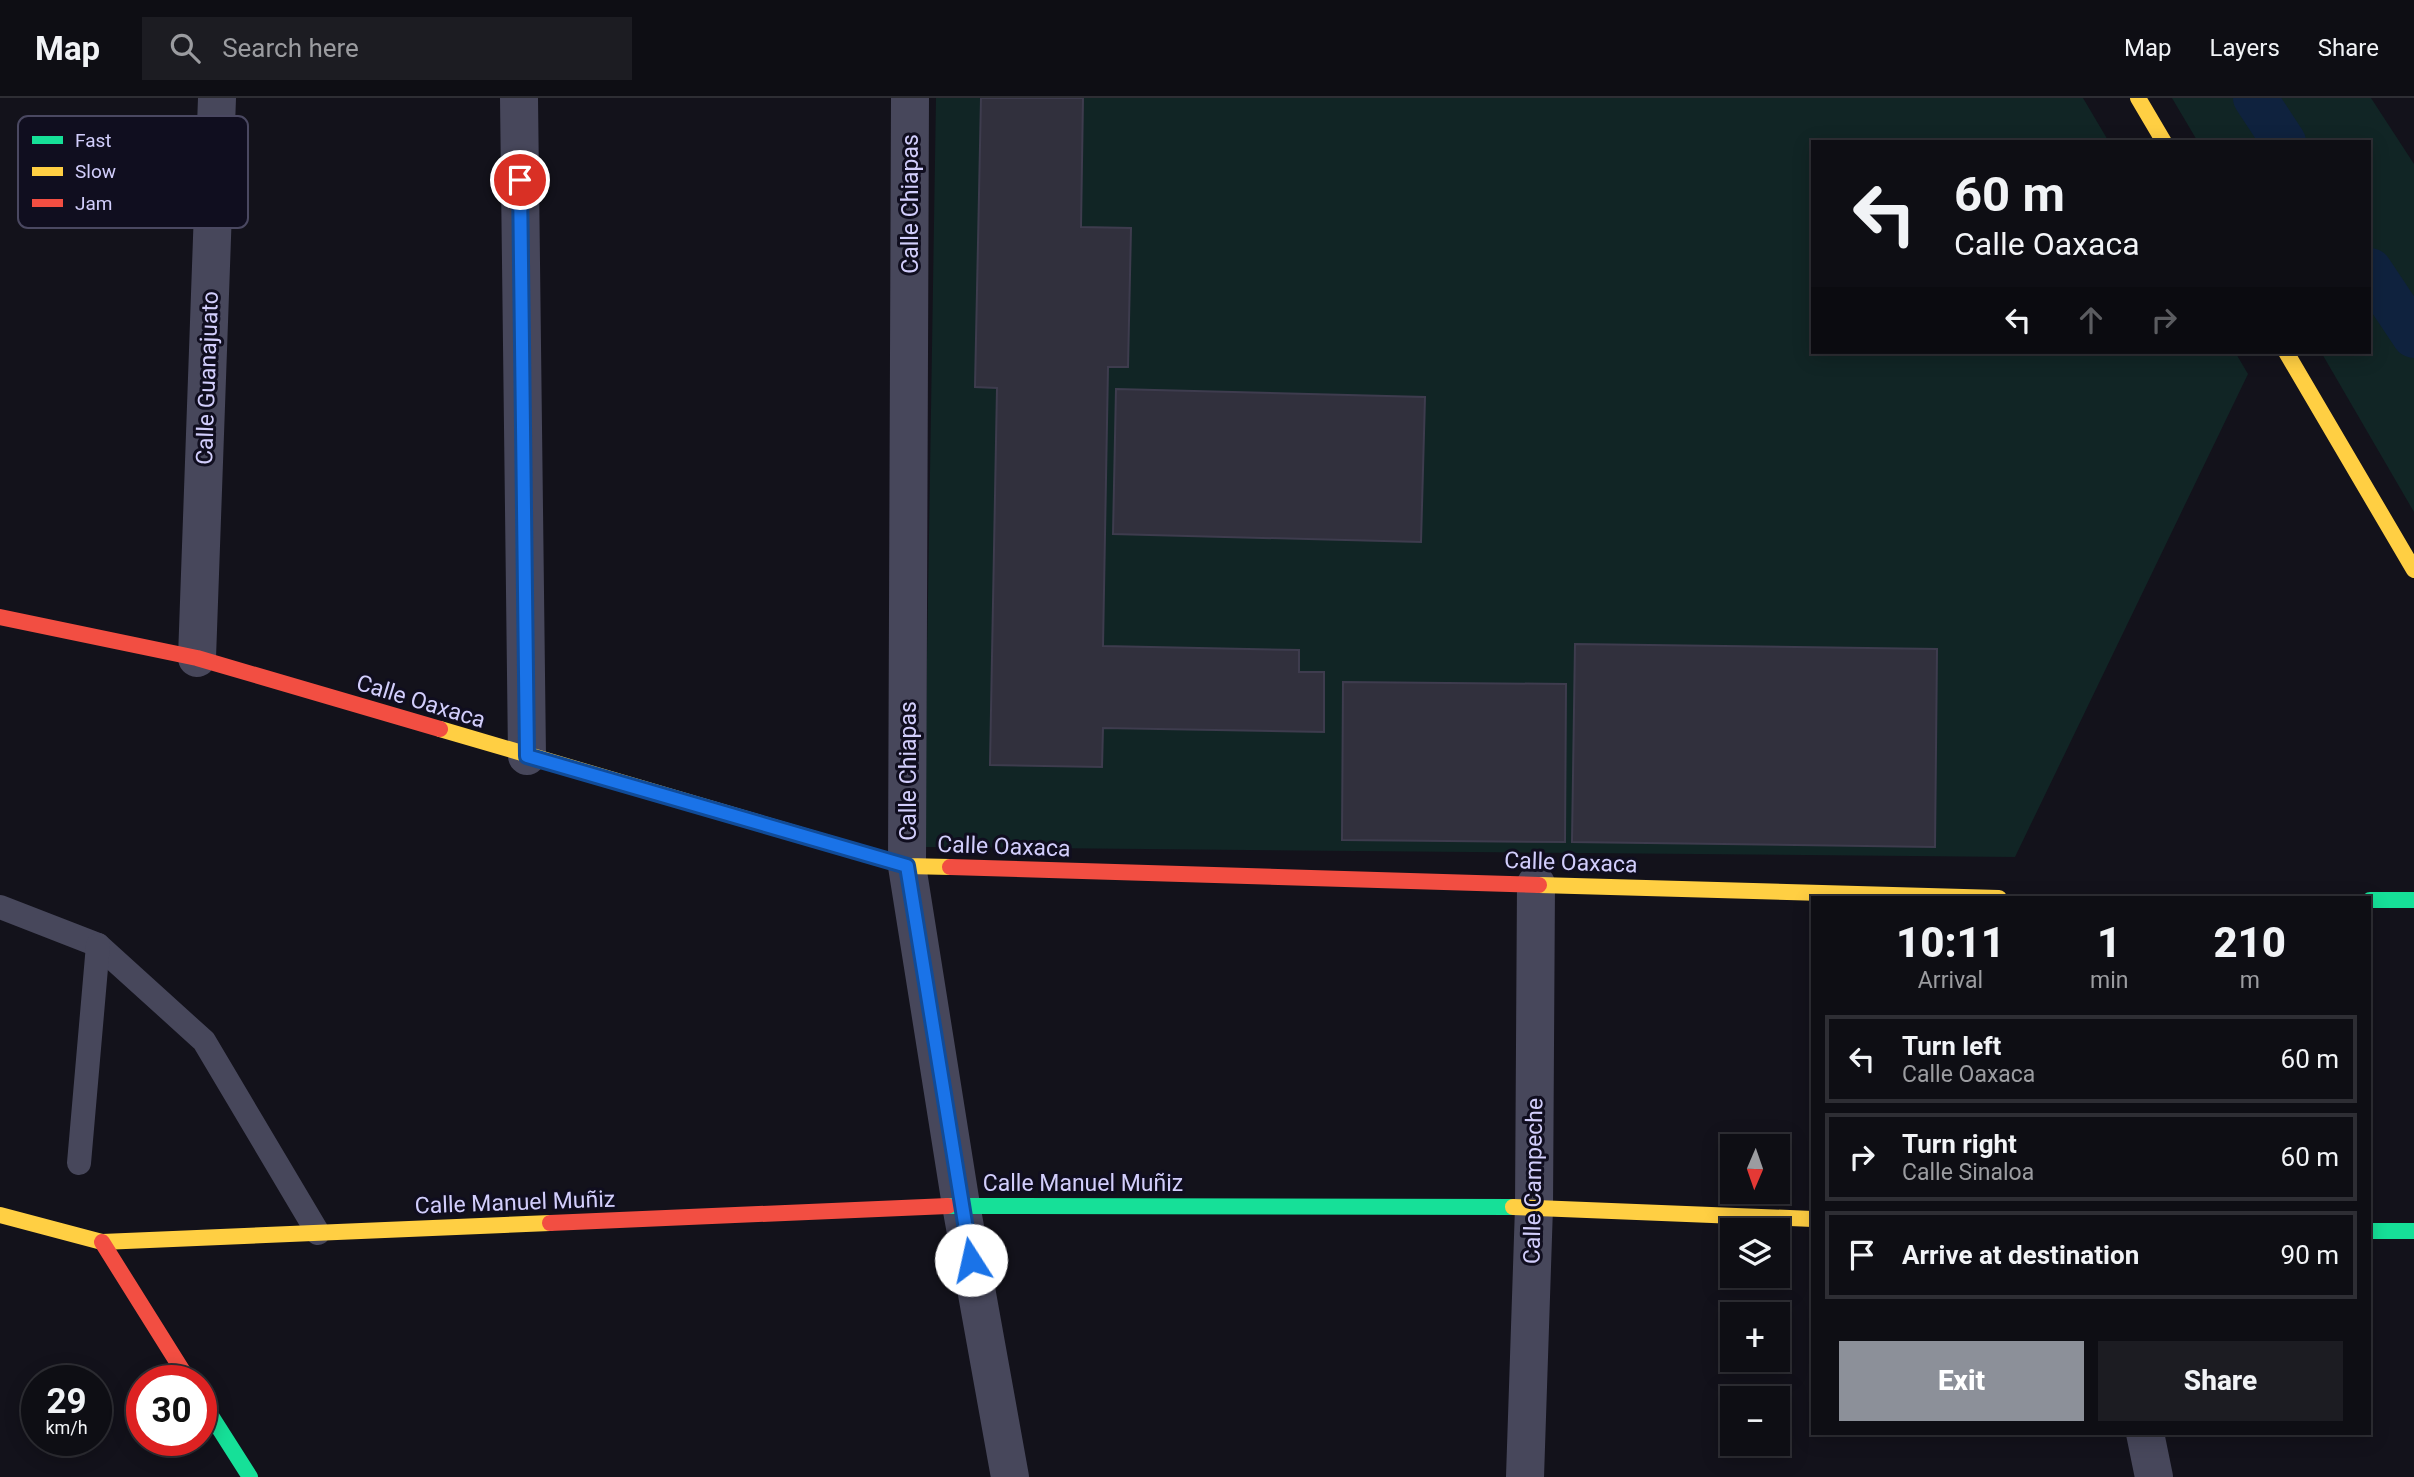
<!DOCTYPE html>
<html lang="en">
<head>
<meta charset="utf-8">
<style>
  :root { --surface:#0e0e14; --page:#1c1c22; --text:#f1f3f6; --muted:#9b9ca0; --line:#2e2e34; --accent:#8c9099 }
  body { margin:0; font-family:Roboto,sans-serif; background:var(--page); color:var(--text); height:100vh; display:flex; flex-direction:column; font-size:26px; white-space:nowrap }
  * { box-sizing:border-box; margin:0 }
  p { font-size:23px; color:var(--muted) }
  .icon { flex:none; width:38px; height:38px; fill:none; stroke:currentColor; stroke-width:2; stroke-linecap:round; stroke-linejoin:round }
  .map { position:relative; flex:1; overflow:hidden }
  .drawer { position:absolute; left:1811px; top:798px; width:560px; height:539px; display:flex; flex-direction:column; background:var(--surface); border-radius:0px; box-shadow:0 4px 18px #0003,0 0 0 2px var(--line) }
  .drawer>* { flex:none }
  .top-card { position:absolute; left:1811px; top:42px; width:560px; height:214px; border-radius:0px; box-shadow:0 4px 18px #0003,0 0 0 2px var(--line); background:#0e0e14; color:var(--text); overflow:hidden }
  .needle { width:46px; rotate:182deg }
  .tools { position:absolute; left:1720px; top:1036px; display:grid; gap:14px }
  .tools a { display:grid; place-items:center; width:70px; height:70px; border-radius:0px; background:var(--surface); box-shadow:0 4px 18px #0003,0 0 0 2px var(--line); font-size:35px }
  .speed { position:absolute; left:21px; top:1267px; display:flex; gap:14px; font-size:35px; font-weight:700; text-align:center }
  .speed>* { display:grid; place-content:center; width:91px; height:91px; border-radius:50%; background:var(--surface); box-shadow:0 4px 18px #0003,0 0 0 2px var(--line); line-height:1 }
  .speed small { font-size:18px; font-weight:400 }
  .speed .limit { border:10px solid #d22; background:#fff; color:#111 }
  .pin { position:absolute; display:grid; place-items:center; width:60px; height:60px; color:#fff; margin:-30px; border:4px solid #fff; border-radius:50%; box-shadow:0 2px 7px #0007 }
  .me { position:absolute; width:77px; margin:-38px; rotate:350deg; stroke-linejoin:round; filter:drop-shadow(0 0 5px #0008) }
  .turn { display:flex; align-items:center; gap:24px; height:147px; padding:0 28px; font-size:32px }
  .turn .icon { width:91px; height:91px; stroke-width:2.5 }
  .turn b { display:block; font-size:49px; line-height:60px }
  .lanes { display:flex; align-items:center; height:66px; padding:0 28px; background:#0003; justify-content:center; gap:35px; direction:ltr }
  .lanes .off { opacity:.35 }
  .eta { display:flex; justify-content:space-evenly; align-items:center; height:119px; text-align:center }
  .eta b { font-size:42px; font-weight:800; line-height:49px }
  .primary-button { display:flex; gap:14px; margin-top:auto; padding:14px 28px }
  .primary-button a { flex:1; height:80px; border-radius:0px; background:var(--accent); color:#fff; font-size:28px; font-weight:800; line-height:80px; text-align:center }
  .primary-button a+a { background:var(--page); color:var(--text) }
  ul { padding:0; list-style:none }
  li { display:flex; align-items:center; gap:21px; height:88px; margin:0 14px 10px; padding:0 14px; border:4px solid var(--line); border-radius:0px }
  li div { flex:1 }
  li b { display:block; font-size:26px }
  li em { font-style:normal }
  header { display:flex; align-items:center; gap:42px; box-sizing:border-box; height:98px; padding:0 35px; background:var(--surface); border-bottom:2px solid var(--line) }
  header strong { font-size:33px }
  nav { display:flex; gap:38px; margin-inline-start:auto; font-size:24px }
  .search { width:490px; height:63px; background:var(--page); display:flex; align-items:center; gap:18px; box-sizing:border-box; padding:0 24px; border-radius:0px; color:var(--muted); font-size:26px }
  .map>svg:first-child { display:block }
  .green { fill:#112525 }
  .lines { fill:none; stroke-linecap:round; stroke-linejoin:round }
  .canal { stroke:#0f223e; stroke-width:44 }
  .building { fill:#31303d; stroke:#3e3c4e; stroke-width:2 }
  .lane { stroke:#47475b; stroke-width:24 }
  .street { stroke:#47475b; stroke-width:38 }
  .fast { stroke:#16e098; stroke-width:16 }
  .slow { stroke:#ffcf43; stroke-width:16 }
  .jam { stroke:#f24e42; stroke-width:16 }
  .route-casing { stroke:#114b97; stroke-width:18 }
  .route { stroke:#1a73e8; stroke-width:12 }
  .labels { text-anchor:middle; stroke-width:6; stroke-linejoin:round; paint-order:stroke }
  .street-label { font-size:23px; fill:#d2cefc; stroke:#100e1f }
  .key { fill:#100e1f; stroke:#4a4861; stroke-width:2 }
  .key-label { font-size:19px; fill:#d2cefc }
</style>
</head>
<body>
<header>
<strong>Map</strong>
<div class="search"><svg class="icon" aria-label="search" viewBox="0 0 24 24"><circle cx="10" cy="10" r="6"/><path d="M15 15l6 6"/></svg>Search here</div>
<nav><a>Map</a><a>Layers</a><a>Share</a></nav>
</header>
<div class="map">
<svg width="2414" height="1379" viewBox="0 0 2414 1379">
  <rect width="100%" height="100%" fill="#13121b"/>
  <g class="green">
    <path d="M936,0h1147l26,44h-296v210h422l13,22 -233,483 -1091,-10z"/>
    <path d="M2172,0h199l43,66v348l-93,-160h49v-210h-172z"/>
  </g>
  <g class="lines">
    <g class="canal">
      <path d="M2255,0l29,44"/>
      <path d="M2370,172l44,66"/>
    </g>
  </g>
  <g class="building">
    <path d="M981,0h102l-2,129 50,1 -3,139h-20l-5,279 196,4v22h25v60l-221,-4 -1,39 -112,-2 7,-377 -22,-1z"/>
    <path d="M1116,291l309,8 -4,145 -308,-8z"/>
    <path d="M1575,546l362,5 -2,198 -363,-5z"/>
    <path d="M1343,584l223,2 -1,158 -223,-2z"/>
  </g>
  <g class="lines">
    <g class="lane">
      <path d="M0,809l98,38 106,96 114,192"/>
      <path d="M79,1065l19,-218"/>
    </g>
    <g class="street">
      <path d="M519,0l8,658"/>
      <path d="M910,0l-3,768 54,339 49,272"/>
      <path d="M197,560l20,-560"/>
      <path d="M2145,1335l9,44"/>
      <path d="M1525,1379l9,-270 2,-323"/>
    </g>
    <g class="fast">
      <path d="M2370,802h44"/>
      <path d="M948,1108l565,1"/>
      <path d="M2370,1133h44"/>
      <path d="M201,1302l49,77"/>
    </g>
    <g class="slow">
      <path d="M2138,0l26,44"/>
      <path d="M2286,254l128,218"/>
      <path d="M440,631l467,137 43,1"/>
      <path d="M1539,787l460,13"/>
      <path d="M1513,1109l300,12"/>
      <path d="M0,1117l102,27 448,-19"/>
    </g>
    <g class="jam">
      <path d="M0,519l197,41 243,71"/>
      <path d="M950,769l589,18"/>
      <path d="M550,1125l398,-17"/>
      <path d="M102,1144l87,139"/>
    </g>
  </g>
  <g class="lines">
    <defs>
      <path id="route" d="M520,82l7,576 380,110 64,394"/>
    </defs>
    <use href="#route" class="route-casing"/>
    <use href="#route" class="route"/>
  </g>
  <g class="labels">
    <g class="street-label">
      <text transform="translate(910 106) rotate(-90)" y="8">Calle Chiapas</text>
      <text transform="translate(207 280) rotate(-88)" y="8">Calle Guanajuato</text>
      <text transform="translate(421 603) rotate(17)" y="8">Calle Oaxaca</text>
      <text transform="translate(908 673) rotate(-90)" y="8">Calle Chiapas</text>
      <text transform="translate(1004 748) rotate(2)" y="8">Calle Oaxaca</text>
      <text transform="translate(1571 764) rotate(2)" y="8">Calle Oaxaca</text>
      <text transform="translate(1533 1083) rotate(-89)" y="8">Calle Campeche</text>
      <text x="1083" y="1093">Calle Manuel Muñiz</text>
      <text transform="translate(515 1104) rotate(-2)" y="8">Calle Manuel Muñiz</text>
    </g>
  </g>
  <rect x="18" y="18" width="230" height="112" rx="10" class="key"/>
  <rect x="32" y="38" width="31" height="8" fill="#16e098"/>
  <rect x="32" y="69" width="31" height="9" fill="#ffcf43"/>
  <rect x="32" y="101" width="31" height="8" fill="#f24e42"/>
  <g class="key-label">
    <text x="75" y="49">Fast</text>
    <text x="75" y="80">Slow</text>
    <text x="75" y="112">Jam</text>
  </g>
</svg>
<div class="tools">
<a><svg class="needle" viewBox="-14 -14 28 28"><path d="M0-13l5 13h-10z" fill="#e53935"/><path d="M0 13l5-13h-10z" fill="#9b9ca0"/></svg></a>
<a><svg class="icon" aria-label="layers" viewBox="0 0 24 24"><path d="M12 4l9 5-9 5-9-5zM3 14l9 5 9-5"/></svg></a>
<a>+</a>
<a>−</a>
</div>
<div class="speed"><div>29<small>km/h</small></div><div class="limit">30</div></div>
<div class="pin" style="left:520px;top:82px;background:#d93025"><svg class="icon" aria-label="arrive" viewBox="0 0 24 24"><path d="M6 21V4h12l-3 4 3 4H6"/></svg></div>
<svg class="me" style="left:971px;top:1162px" viewBox="-20 -20 40 40"><circle r="19" fill="#fff"/><path d="M0-13L10 11 0 6-10 11z" fill="#1a73e8"/></svg>
<div class="top-card">
<div class="turn"><svg class="icon" aria-label="left" viewBox="0 0 24 24"><path d="M17 20v-9H6M10 6l-5 5 5 5"/></svg><div><b>60 m</b>Calle Oaxaca</div></div>
<div class="lanes"><svg class="icon" aria-label="left" viewBox="0 0 24 24"><path d="M17 20v-9H6M10 6l-5 5 5 5"/></svg><svg class="icon off" aria-label="ahead" viewBox="0 0 24 24"><path d="M12 20V5M6 11l6-6 6 6"/></svg><svg class="icon off" aria-label="right" viewBox="0 0 24 24"><path d="M7 20v-9h11M14 6l5 5-5 5"/></svg></div>
</div>
<section class="drawer">
<div class="eta">
<div><b>10:11</b><p>Arrival</p></div>
<div><b>1</b><p>min</p></div>
<div><b>210</b><p>m</p></div>
</div>
<ul>
<li><svg class="icon" aria-label="left" viewBox="0 0 24 24"><path d="M17 20v-9H6M10 6l-5 5 5 5"/></svg><div><b>Turn left</b><p>Calle Oaxaca</p></div><em>60 m</em></li>
<li><svg class="icon" aria-label="right" viewBox="0 0 24 24"><path d="M7 20v-9h11M14 6l5 5-5 5"/></svg><div><b>Turn right</b><p>Calle Sinaloa</p></div><em>60 m</em></li>
<li><svg class="icon" aria-label="arrive" viewBox="0 0 24 24"><path d="M6 21V4h12l-3 4 3 4H6"/></svg><div><b>Arrive at destination</b></div><em>90 m</em></li>
</ul>
<div class="primary-button"><a>Exit</a><a>Share</a></div>
</section>
</div>
</body>
</html>
